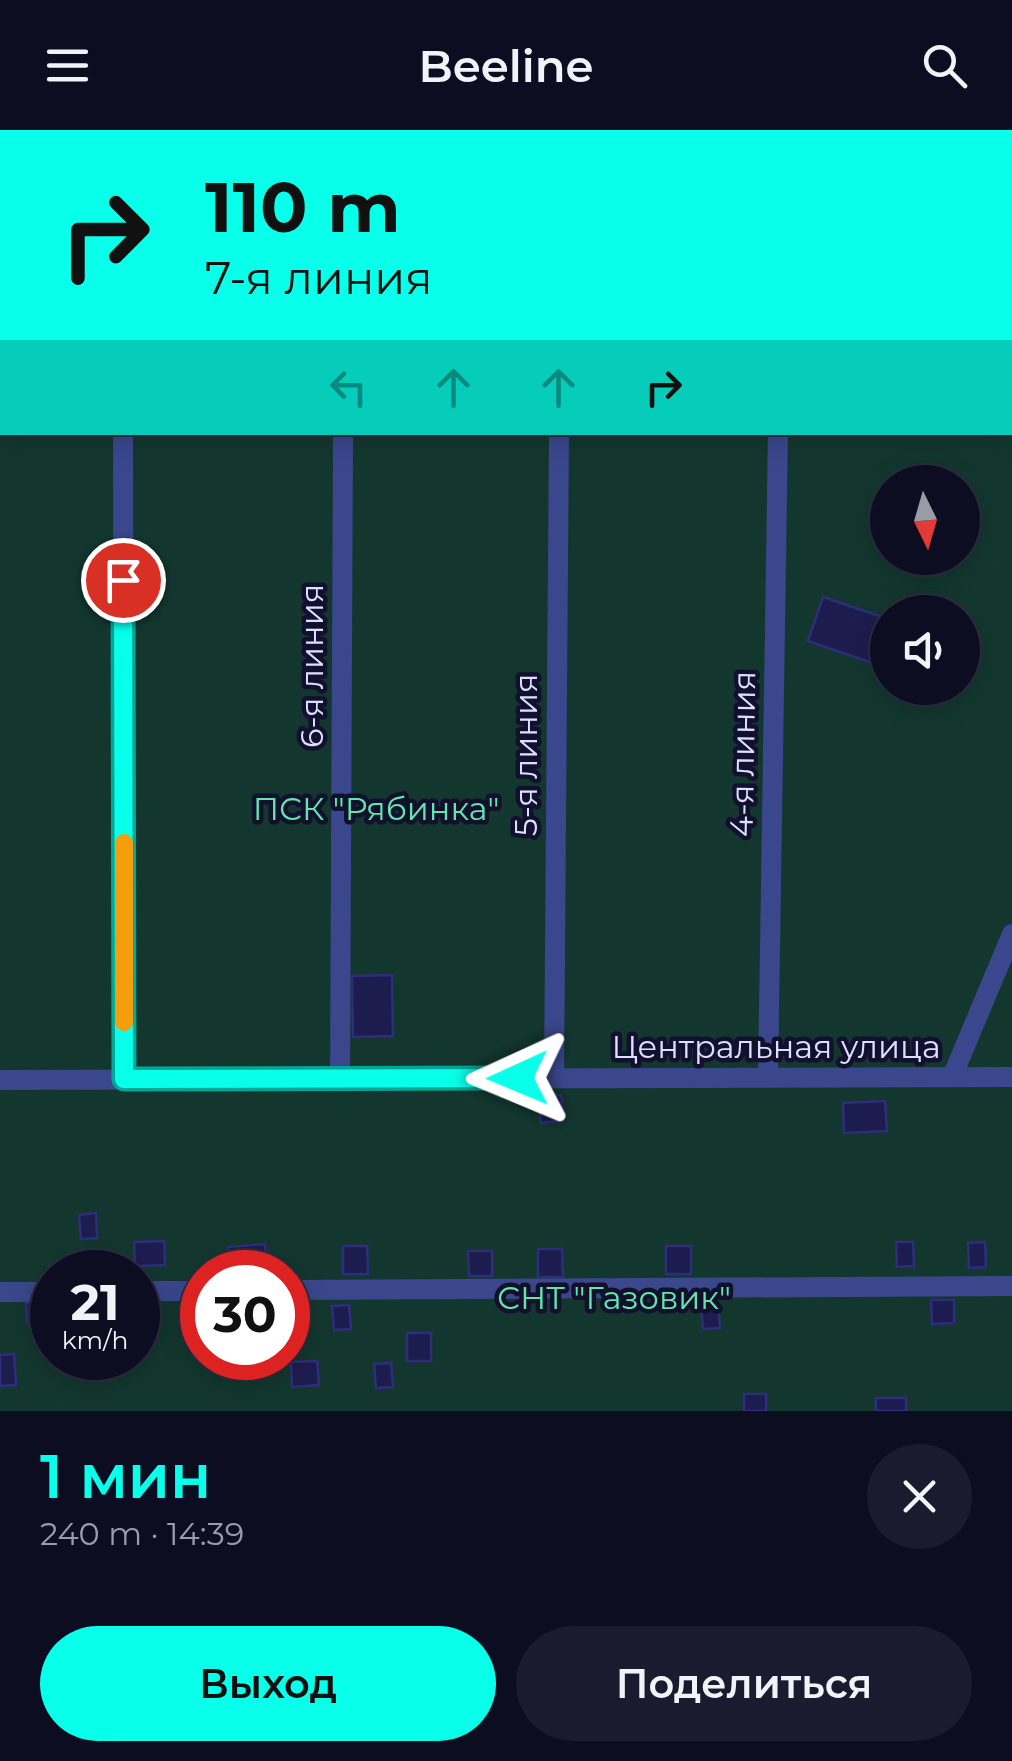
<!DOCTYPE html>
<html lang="ru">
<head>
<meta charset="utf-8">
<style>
  :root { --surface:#0d0d22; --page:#1b1b2f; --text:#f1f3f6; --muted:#9a9ca5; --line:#2d2d40; --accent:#08ffe9 }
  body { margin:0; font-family:Montserrat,sans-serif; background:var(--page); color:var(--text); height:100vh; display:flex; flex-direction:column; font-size:38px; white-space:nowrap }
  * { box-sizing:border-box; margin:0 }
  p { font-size:32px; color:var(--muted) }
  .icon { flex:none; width:55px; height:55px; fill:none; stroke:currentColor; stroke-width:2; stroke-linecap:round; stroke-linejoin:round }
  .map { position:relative; height:1281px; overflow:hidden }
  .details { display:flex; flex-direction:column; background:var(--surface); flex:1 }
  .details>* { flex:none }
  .hud { position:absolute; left:0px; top:0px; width:1012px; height:305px; box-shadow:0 5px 25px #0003,0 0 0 2px var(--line); background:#08ffe9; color:#111; overflow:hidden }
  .needle { width:65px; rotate:175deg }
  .buttons { position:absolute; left:870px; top:335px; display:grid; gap:20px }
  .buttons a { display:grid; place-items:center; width:110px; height:110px; border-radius:50%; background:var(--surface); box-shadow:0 5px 25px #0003,0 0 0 2px var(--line); font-size:50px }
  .speed { position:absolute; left:30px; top:1120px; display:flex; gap:20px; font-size:50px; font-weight:700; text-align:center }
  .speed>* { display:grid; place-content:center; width:130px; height:130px; border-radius:50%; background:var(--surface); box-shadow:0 5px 25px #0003,0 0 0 2px var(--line); line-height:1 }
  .speed small { font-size:25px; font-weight:400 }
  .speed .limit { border:15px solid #d22; background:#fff; color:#111 }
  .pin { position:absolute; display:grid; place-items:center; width:85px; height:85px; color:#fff; margin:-42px; border:5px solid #fff; border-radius:50%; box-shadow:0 2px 10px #0007 }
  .me { position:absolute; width:110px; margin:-55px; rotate:269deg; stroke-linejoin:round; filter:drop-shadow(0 0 8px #0008) }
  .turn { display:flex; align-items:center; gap:35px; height:210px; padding:0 40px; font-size:45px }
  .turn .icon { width:130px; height:130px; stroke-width:2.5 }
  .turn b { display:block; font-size:70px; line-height:85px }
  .lanes { display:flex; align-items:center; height:95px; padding:0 40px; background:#0003; justify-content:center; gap:50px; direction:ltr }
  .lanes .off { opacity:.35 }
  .round { display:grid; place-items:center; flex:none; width:105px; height:105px; border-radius:52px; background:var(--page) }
  .overview { display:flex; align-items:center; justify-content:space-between; height:170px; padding:0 40px }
  h1 { font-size:60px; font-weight:600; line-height:75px; color:var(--accent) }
  .cta { display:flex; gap:20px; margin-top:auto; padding:20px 40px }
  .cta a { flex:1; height:115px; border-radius:60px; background:var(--accent); color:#111; font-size:40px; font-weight:600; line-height:115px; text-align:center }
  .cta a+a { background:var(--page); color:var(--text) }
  header { display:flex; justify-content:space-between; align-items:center; height:130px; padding:0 40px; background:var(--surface); font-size:45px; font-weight:600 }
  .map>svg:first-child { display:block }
  .green { fill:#13372f; fill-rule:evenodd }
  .building { fill:#1d1c4e; stroke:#2e2d7b; stroke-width:2.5 }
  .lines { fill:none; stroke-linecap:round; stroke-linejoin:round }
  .street { stroke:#3a478d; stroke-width:20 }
  .route-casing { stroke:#05a697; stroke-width:25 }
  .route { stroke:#08ffe9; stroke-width:18 }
  .slow { stroke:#f59e0b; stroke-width:18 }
  .labels { text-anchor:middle; stroke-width:9; stroke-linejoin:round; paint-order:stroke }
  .street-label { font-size:32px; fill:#dcdfff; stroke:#11112d }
  .park-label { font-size:32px; fill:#63e5ac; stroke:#11112d }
</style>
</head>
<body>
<header><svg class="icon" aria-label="menu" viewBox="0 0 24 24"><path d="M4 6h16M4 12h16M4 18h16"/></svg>Beeline<svg class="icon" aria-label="search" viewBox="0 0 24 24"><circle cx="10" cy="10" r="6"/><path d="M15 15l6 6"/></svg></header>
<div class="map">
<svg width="1012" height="1281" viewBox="0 0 1012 1281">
  <rect width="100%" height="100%" fill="#11112d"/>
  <path class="green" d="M0,0h1012v1281h-1012zM2,2h1008v300h-1008zM888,352h74v76h-74zM888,482h74v76h-74zM52,1142h86v86h-86zM202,1142h86v86h-86z"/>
  <g class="building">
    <path d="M823,467l65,22v37l-4,11 -76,-26z"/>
    <path d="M392,845l1,61 -40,1 -1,-61z"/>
    <path d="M561,965l3,25 -23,3 -3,-26z"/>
    <path d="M885,971l2,30 -43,2 -1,-30z"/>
    <path d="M96,1083l1,25 -16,1 -2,-24z"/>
    <path d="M164,1111l1,24 -30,1 -1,-24z"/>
    <path d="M896,1112h17l1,24 -17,1z"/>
    <path d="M985,1112l1,25 -17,1 -1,-25z"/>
    <path d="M265,1114l2,28h-37l-2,-25z"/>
    <path d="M343,1116h24l1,28h-25z"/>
    <rect x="666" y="1116" width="25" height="28"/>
    <path d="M538,1119h24l1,28h-25z"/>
    <path d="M468,1121h24v25h-23z"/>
    <path d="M931,1170h23v23l-22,1z"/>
    <path d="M47,1172l2,20 -22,1 -1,-20z"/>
    <path d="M718,1174l2,24 -17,1 -2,-24z"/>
    <path d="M349,1175l2,24 -17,1 -2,-24z"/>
    <rect x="407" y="1203" width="24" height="28"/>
    <path d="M14,1224l2,31 -16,1v-31z"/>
    <path d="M317,1231l2,24 -27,2 -1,-25z"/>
    <path d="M391,1233l2,24 -17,1 -2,-24z"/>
    <rect x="744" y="1264" width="22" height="17"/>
    <rect x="876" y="1268" width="30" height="13"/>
  </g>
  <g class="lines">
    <g class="street">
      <path d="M129,0v2"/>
      <path d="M340,0v2"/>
      <path d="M571,2v-2"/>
      <path d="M783,2v-2"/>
      <path d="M123,302l1,647"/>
      <path d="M554,947l5,-645"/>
      <path d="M768,947l10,-645"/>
      <path d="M952,947l60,-143"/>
      <path d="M0,950l1012,-3"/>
      <path d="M340,950l3,-648"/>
      <path d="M288,1160l724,-4"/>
      <path d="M138,1161h64"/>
      <path d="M0,1162h52"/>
    </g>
  </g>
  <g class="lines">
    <defs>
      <path id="route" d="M123,450l1,499 394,-1"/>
    </defs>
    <use href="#route" class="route-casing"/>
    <use href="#route" class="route"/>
    <path class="slow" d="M124,713v179"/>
  </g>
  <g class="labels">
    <g class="street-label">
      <text transform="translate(312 536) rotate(-90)" y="11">6-я линия</text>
      <text transform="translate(743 624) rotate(-89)" y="11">4-я линия</text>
      <text transform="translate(526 625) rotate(-90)" y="11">5-я линия</text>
      <text x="776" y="928">Центральная улица</text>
    </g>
    <g class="park-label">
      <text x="376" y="690">ПСК "Рябинка"</text>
      <text x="614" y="1179">СНТ "Газовик"</text>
    </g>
  </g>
</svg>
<div class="buttons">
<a><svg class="needle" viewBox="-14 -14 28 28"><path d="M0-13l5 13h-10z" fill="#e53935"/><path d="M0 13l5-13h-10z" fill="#9a9ca5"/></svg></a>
<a><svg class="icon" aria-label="sound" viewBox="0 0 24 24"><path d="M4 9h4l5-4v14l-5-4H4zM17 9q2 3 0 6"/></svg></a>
</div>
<div class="speed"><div>21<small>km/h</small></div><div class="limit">30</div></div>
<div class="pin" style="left:123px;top:450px;background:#d93025"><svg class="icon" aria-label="arrive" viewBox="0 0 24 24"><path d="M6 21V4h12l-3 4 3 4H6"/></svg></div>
<svg class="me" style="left:518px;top:948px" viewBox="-20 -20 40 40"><path d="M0-17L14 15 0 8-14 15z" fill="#08ffe9" stroke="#fff" stroke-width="4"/></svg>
<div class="hud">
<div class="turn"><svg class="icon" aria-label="right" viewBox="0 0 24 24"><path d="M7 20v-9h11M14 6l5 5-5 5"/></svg><div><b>110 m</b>7-я линия</div></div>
<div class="lanes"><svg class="icon off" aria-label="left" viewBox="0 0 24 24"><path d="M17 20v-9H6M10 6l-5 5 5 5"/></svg><svg class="icon off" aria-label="ahead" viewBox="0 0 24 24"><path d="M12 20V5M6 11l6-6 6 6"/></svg><svg class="icon off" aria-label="ahead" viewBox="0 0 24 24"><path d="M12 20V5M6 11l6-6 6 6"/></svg><svg class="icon" aria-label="right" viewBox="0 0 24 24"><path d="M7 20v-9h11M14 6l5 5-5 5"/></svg></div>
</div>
</div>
<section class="details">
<div class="overview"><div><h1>1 мин</h1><p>240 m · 14:39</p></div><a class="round"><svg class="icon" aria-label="close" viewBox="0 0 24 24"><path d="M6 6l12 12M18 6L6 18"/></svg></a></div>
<div class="cta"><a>Выход</a><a>Поделиться</a></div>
</section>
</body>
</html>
